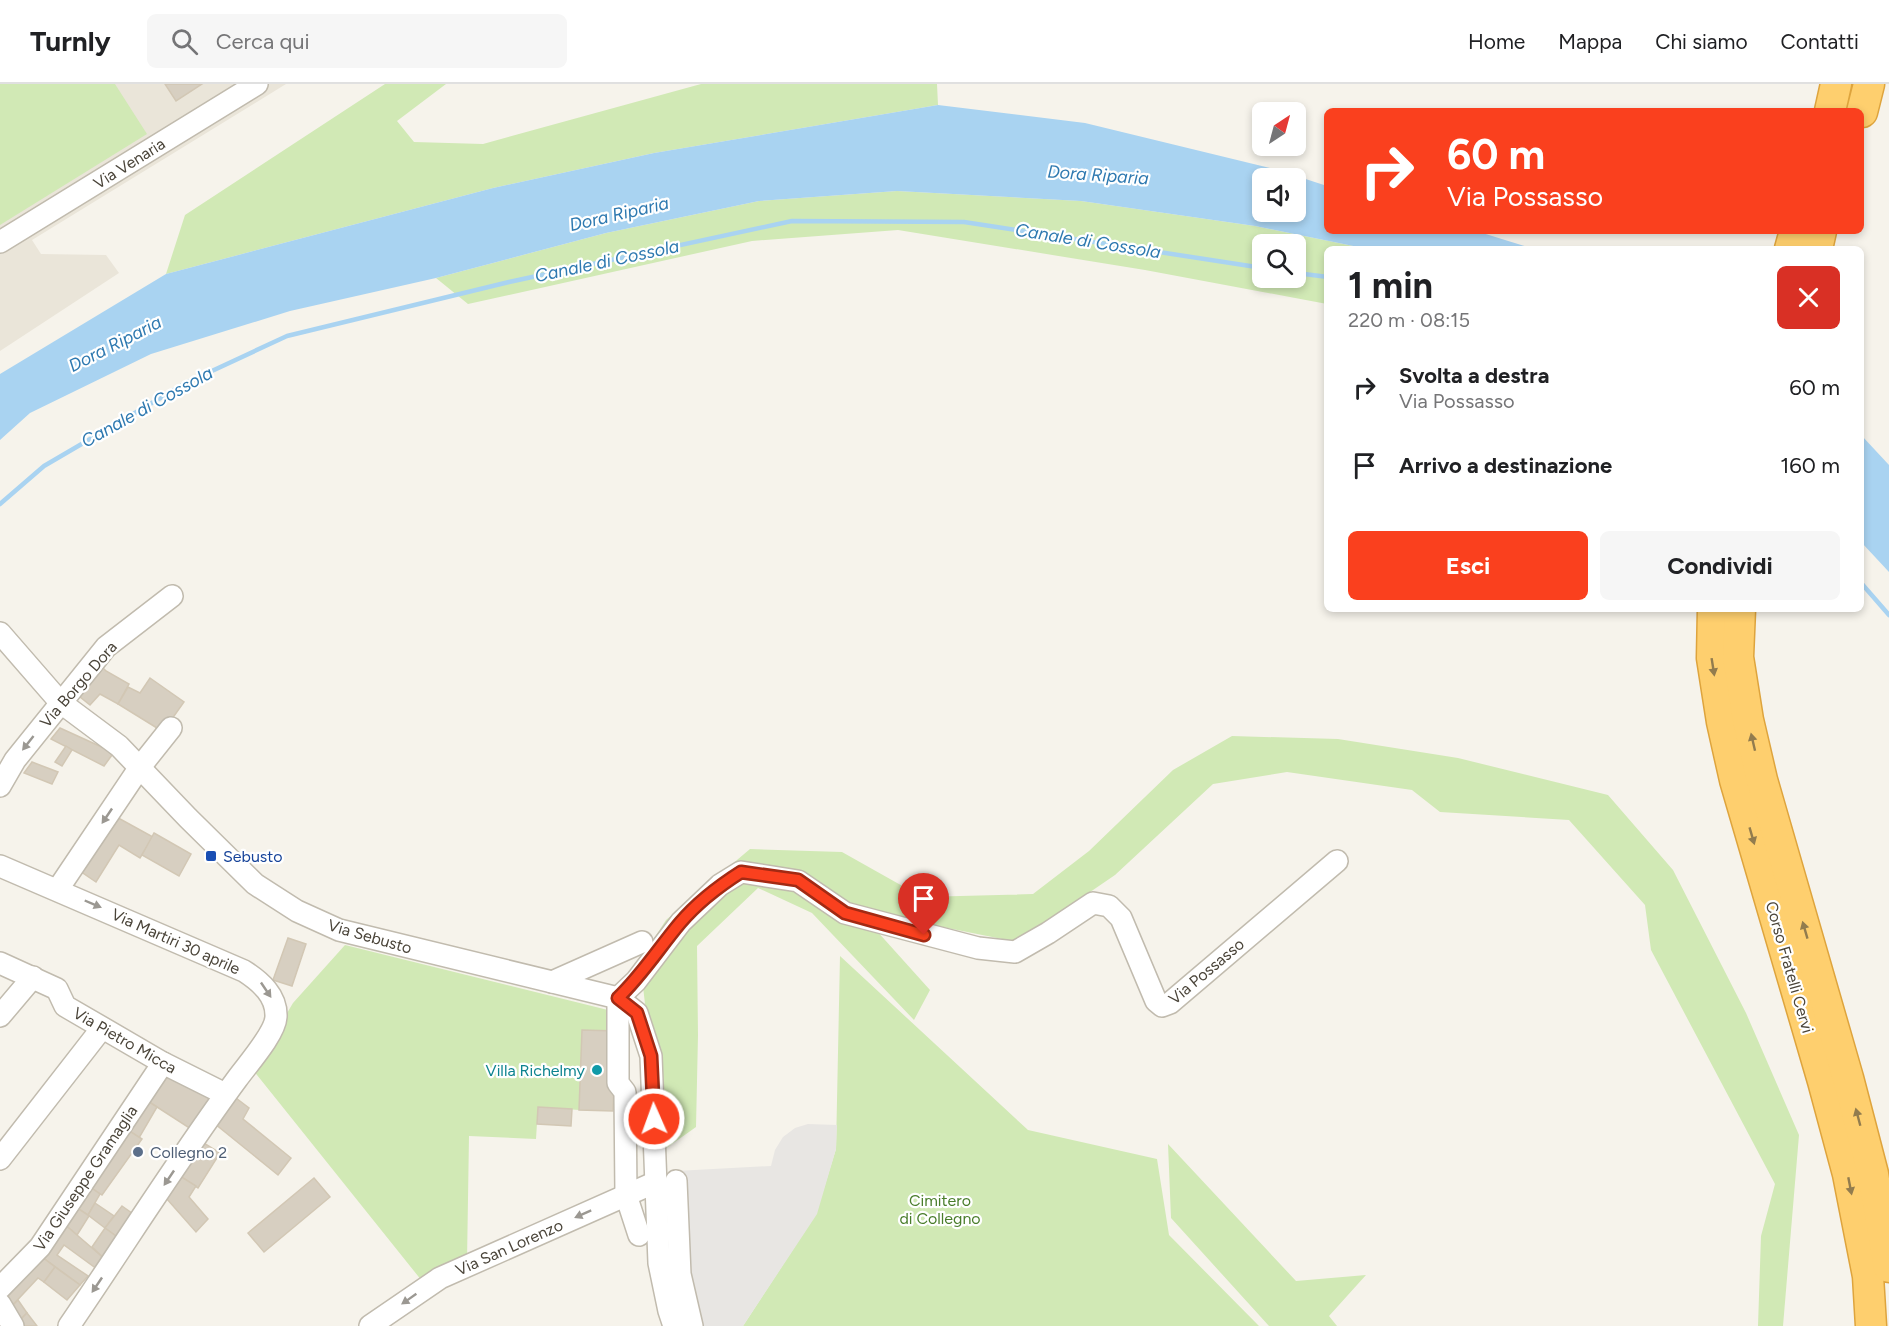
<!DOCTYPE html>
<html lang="it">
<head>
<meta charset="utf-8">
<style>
  :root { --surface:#fff; --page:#f6f6f6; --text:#202124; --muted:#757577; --line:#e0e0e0; --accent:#fa401e }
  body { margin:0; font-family:Figtree,sans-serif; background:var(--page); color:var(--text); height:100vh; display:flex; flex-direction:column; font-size:22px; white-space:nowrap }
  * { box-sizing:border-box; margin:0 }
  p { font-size:20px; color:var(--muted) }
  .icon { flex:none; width:33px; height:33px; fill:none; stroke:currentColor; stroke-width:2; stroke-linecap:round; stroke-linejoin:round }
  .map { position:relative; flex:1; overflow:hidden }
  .sheet { position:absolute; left:1324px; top:162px; width:540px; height:366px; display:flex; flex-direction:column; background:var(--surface); border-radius:9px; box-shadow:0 3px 9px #0003 }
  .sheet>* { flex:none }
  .hud { position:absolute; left:1324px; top:24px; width:540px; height:126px; border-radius:9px; box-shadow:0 3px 9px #0003; background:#fa401e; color:#fff; overflow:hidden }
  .needle { width:39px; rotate:36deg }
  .fabs { position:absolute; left:1252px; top:18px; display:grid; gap:12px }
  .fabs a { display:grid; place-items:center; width:54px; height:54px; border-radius:9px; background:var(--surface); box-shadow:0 3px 9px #0003; font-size:30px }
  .pin { position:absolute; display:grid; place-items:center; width:51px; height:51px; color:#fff; margin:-62px -26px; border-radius:50% 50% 50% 0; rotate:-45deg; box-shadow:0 0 6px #0007 }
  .pin .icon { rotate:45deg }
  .me { position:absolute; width:66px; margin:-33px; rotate:358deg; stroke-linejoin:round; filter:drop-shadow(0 0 4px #0008) }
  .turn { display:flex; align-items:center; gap:21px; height:126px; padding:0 24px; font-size:27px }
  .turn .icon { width:78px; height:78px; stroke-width:2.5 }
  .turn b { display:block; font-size:42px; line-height:51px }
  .round { display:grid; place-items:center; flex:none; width:63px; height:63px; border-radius:9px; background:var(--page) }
  .headline { display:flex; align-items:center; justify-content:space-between; height:102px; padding:0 24px }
  h1 { font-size:36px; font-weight:700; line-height:45px }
  .cta { display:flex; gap:12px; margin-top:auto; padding:12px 24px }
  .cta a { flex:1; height:69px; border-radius:9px; background:var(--accent); color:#fff; font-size:24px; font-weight:700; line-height:69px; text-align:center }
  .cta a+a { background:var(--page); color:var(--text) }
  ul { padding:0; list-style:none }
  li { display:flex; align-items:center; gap:18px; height:78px; padding:0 24px }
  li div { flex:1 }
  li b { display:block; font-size:22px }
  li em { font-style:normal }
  header { display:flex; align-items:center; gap:36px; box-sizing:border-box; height:84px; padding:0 30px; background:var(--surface); border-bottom:2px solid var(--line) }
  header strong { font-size:28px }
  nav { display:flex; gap:33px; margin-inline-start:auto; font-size:21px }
  .search { width:420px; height:54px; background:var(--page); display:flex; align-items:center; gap:15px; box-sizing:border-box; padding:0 21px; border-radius:9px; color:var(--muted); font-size:22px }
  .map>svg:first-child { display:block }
  .residential { fill:#eae5d9 }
  .green { fill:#d1e9b5; fill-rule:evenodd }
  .parking { fill:#e8e6e3 }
  .water { fill:#a9d3f1; fill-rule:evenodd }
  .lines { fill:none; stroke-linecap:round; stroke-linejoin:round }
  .stream { stroke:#a9d3f1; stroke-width:4.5 }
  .building { fill:#d7cfc1; stroke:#d2c7b4; stroke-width:1.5 }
  .minor-casing { stroke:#c1bbae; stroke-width:24 }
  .highway-casing { stroke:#dea43d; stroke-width:33 }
  .minor { stroke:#fff; stroke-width:21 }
  .highway { stroke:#fecf6e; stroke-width:30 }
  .oneway { fill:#927c4e }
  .oneway2 { fill:#9b9892 }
  .route-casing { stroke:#a22a14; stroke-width:15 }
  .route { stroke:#fa401e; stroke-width:10 }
  .transit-dot { fill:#1a4fb4; stroke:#fff; stroke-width:2 }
  .culture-dot { fill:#0f9aa8; stroke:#fff; stroke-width:2 }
  .service-dot { fill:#5c6f8a; stroke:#fff; stroke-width:2 }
  .labels { text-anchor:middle; stroke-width:4.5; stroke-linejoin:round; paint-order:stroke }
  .street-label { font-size:16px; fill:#4a4439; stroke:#fff }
  .transit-label { font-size:16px; fill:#164399; stroke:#fff; text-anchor:start }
  .culture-label { font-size:16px; fill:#0d838f; stroke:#fff; text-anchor:end }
  .service-label { font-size:16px; fill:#4e5e75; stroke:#fff; text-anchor:start }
  .park-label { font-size:16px; fill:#497d2b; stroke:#fff }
  .water-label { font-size:18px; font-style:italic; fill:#2e79b0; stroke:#fff }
</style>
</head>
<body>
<header>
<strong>Turnly</strong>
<div class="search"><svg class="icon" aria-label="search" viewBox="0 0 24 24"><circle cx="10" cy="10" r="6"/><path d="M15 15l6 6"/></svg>Cerca qui</div>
<nav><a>Home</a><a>Mappa</a><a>Chi siamo</a><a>Contatti</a></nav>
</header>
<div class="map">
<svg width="1889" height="1242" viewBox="0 0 1889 1242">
  <rect width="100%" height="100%" fill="#f6f3eb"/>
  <path class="residential" d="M0,0h286l-254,156 9,14 65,1 13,18 -119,78z"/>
  <g class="green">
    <path d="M0,0h115l32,50 -147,91z"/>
    <path d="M385,0h61l-49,37 17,21 69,2 218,-60h236l1,21 -284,48 -161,35 -327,86 19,-59z"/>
    <path d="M897,107l184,10 174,25 113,23h-40l-1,55 -182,-34 -247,-40 -146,11 -284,63 -32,-26 170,-45 153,-32zM1263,160h33v34h-33z"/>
    <path d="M1232,652l106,3 120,19 150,37 65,75 73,143 53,122 -16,191h-25l3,-90 14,-52 -124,-234 -6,-45 -76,-85 -129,-8 -28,-22 -125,-18 -74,12 -98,91 -98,67 -159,-32 72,80 -16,30 -102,-107 -54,-25 -61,58 1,89 -2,92 -31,22 2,-29 -22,-116 -5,-44 26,-40 84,-71 92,3 80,45 111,-3 56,-43 84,-81z"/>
    <path d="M345,861l267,66 4,20h-34l-3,79 -41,-3 -2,32 -67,-3 -2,125 -45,20 -169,-211 40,-67z"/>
    <path d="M840,872l188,174 129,29 12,76 90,91h-516l73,-112 20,-65z"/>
    <path d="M1168,1060l128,137 70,-6 -37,41 8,10h-68l-98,-108z"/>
  </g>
  <path class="parking" d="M808,1040l29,1 -1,24 -19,65 -74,112h-46l-21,-155 95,-5 4,-16 8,-13 12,-9z"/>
  <g class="water">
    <path d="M938,21l147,18 193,47 49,16 1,45h148l58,18h-166l-113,-23 -174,-25 -184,-10 -138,10 -153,32 -170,45 -146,33 -139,43 -121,59 -30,27v-66l166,-100 327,-86 161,-35zM1263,94h33v34h-33z"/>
    <path d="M1862,352l27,29v107l-27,-29z"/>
  </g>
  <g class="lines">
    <g class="stream">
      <path d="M1296,189l32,4"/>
      <path d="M0,420l44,-38 142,-83 101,-47 222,-54 283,-61 172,1 299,46"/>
      <path d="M1862,500l27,31"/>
    </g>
  </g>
  <g class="building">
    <path d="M165,0h37l-26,17z"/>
    <path d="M101,582l5,5 23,13 -11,20 -18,-10 -10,11 -15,-12z"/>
    <path d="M150,594l34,24 -22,31 -6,-4 1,-1 -39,-24 10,-17 12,6z"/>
    <path d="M60,644l46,21 6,6 -8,11 -53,-27z"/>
    <path d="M66,662l6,4 -10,16 -7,-4z"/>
    <path d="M32,678l26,10 -6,12 -28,-11z"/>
    <path d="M111,730l42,23 -13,21 -21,-13 -23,37 -19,-13z"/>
    <path d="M154,749l37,21 -12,22 -37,-21z"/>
    <path d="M288,854l18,6 -14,42 -19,-6z"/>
    <path d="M582,946l34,1 -3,80 -34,-1z"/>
    <path d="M161,987l57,24 -24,36 -51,-33z"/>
    <path d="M232,1011l17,13 -6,11 48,39 -13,17 -64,-52z"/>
    <path d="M143,1014l14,9 -18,31 -14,-10z"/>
    <path d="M538,1023l34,2 -1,17 -34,-2z"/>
    <path d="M125,1044l17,11 -40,56 -15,-10z"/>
    <path d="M202,1058l18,11 -22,35 -18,-12z"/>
    <path d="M180,1092l16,10 -7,11 19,22 -12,13 -30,-34z"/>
    <path d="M314,1094l16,19 -66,55 -16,-19z"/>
    <path d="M87,1101l13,9 -12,21 -14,-9z"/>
    <path d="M95,1119l19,13 -9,12 -17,-13z"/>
    <path d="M74,1122l15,10 -12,19 -14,-12z"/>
    <path d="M122,1122l14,10 -16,23 -15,-11z"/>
    <path d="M63,1139l43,37 -9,9 -33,-24 -7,10 31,21 -8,9 -42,-31z"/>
    <path d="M105,1144l15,11 -14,21 -14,-13z"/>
    <path d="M38,1170l17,13 -11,15 -6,-4 -30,32 -8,-12z"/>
    <path d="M55,1183l25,18 -13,15 -23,-18z"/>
    <path d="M18,1216l9,13 -11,11 -8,-14z"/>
    <path d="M27,1229l10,13h-20l-1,-2z"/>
  </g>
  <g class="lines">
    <defs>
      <g id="minor">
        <path d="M0,158l257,-158"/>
        <path d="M0,549l60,69 59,44 69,72 67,66 42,27 42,19 279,68 19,15 14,43 8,207 10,48 5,15"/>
        <path d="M0,702l15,-26 91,-113 66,-51"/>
        <path d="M0,782l244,105c17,11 33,25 32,46 -1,17 -29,48 -39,62 -59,80 -112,165 -168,247"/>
        <path d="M58,805l82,-122 31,-39"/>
        <path d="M0,879l57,26 8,17 98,57 62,31"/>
        <path d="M552,898l90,-40"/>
        <path d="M618,914l18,-17 45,-59 39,-37 21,-13 57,9 47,32 133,35 37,4 33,-19 45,-30 16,3 12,12 35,83 6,5 8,-3 167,-142"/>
        <path d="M618,914v85l7,9 1,103 13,40"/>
        <path d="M0,932l33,-39"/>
        <path d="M0,1075l102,-131"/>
        <path d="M676,1097l4,93 12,52"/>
        <path d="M0,1204l40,-41 123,-184"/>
        <path d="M0,1220l13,22"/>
        <path d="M370,1242l70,-48 216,-96"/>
      </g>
      <g id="highway">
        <path d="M1830,27l6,-27"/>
        <path d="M1862,28l7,-28"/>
        <path d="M1790,165l5,-18"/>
        <path d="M1817,165l4,-18"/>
        <path d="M1713,525l-1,49 10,64 13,58 88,301 25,93 20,102 3,50"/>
        <path d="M1740,525l-2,48 10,63 14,60 86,298 25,96 16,93"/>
      </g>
    </defs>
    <use href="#minor" class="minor-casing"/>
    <use href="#highway" class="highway-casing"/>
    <use href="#minor" class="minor"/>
    <use href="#highway" class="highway"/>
  </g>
  <defs><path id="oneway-solid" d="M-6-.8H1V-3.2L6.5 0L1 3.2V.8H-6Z" transform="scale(1.5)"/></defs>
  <g class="oneway">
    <use href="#oneway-solid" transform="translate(1713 583) rotate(81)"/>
    <use href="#oneway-solid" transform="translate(1753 658) rotate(-103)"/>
    <use href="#oneway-solid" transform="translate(1752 752) rotate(74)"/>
    <use href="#oneway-solid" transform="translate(1805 846) rotate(-106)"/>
    <use href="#oneway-solid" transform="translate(1858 1033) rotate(-105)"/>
    <use href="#oneway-solid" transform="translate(1850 1102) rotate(79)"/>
  </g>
  <g class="oneway2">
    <use href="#oneway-solid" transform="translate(28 659) rotate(128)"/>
    <use href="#oneway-solid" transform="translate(107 732) rotate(124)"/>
    <use href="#oneway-solid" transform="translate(93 820) rotate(23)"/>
    <use href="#oneway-solid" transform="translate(266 906) rotate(56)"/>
    <use href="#oneway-solid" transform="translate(169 1094) rotate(124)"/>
    <use href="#oneway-solid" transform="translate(583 1130) rotate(156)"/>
    <use href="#oneway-solid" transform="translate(97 1201) rotate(124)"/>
    <use href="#oneway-solid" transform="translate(409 1215) rotate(145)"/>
  </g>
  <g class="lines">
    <defs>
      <path id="route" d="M654,1035l-3,-63 -14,-43 -19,-15c24,-23 41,-50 62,-75 17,-20 39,-37 61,-51l57,8 47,33 79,22"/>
    </defs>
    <use href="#route" class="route-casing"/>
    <use href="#route" class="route"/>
  </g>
  <rect class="transit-dot" x="205" y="766" width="12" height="12" rx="3"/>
  <circle class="culture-dot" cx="597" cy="986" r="6"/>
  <circle class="service-dot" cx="138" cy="1068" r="6"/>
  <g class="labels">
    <g class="street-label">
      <text transform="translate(129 79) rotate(-32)" y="6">Via Venaria</text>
      <text transform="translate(78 600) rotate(-49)" y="6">Via Borgo Dora</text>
      <text transform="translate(370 852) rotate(16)" y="6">Via Sebusto</text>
      <text transform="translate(176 857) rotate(24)" y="6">Via Martiri 30 aprile</text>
      <text transform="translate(1790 883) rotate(74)" y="6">Corso Fratelli Cervi</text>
      <text transform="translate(1206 887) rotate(-40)" y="6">Via Possasso</text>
      <text transform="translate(125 956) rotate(30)" y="6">Via Pietro Micca</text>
      <text transform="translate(85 1094) rotate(-56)" y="6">Via Giuseppe Gramaglia</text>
      <text transform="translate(509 1163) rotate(-24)" y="6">Via San Lorenzo</text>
    </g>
    <g class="transit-label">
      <text x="223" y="778">Sebusto</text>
    </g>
    <g class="culture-label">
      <text x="585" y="992">Villa Richelmy</text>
    </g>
    <g class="service-label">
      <text x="150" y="1074">Collegno 2</text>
    </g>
    <g class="park-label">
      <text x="940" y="1122">Cimitero<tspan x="940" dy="18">di Collegno</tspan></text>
    </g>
    <g class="water-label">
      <text transform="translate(1098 91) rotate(4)" y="6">Dora Riparia</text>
      <text transform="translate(619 130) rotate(-13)" y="6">Dora Riparia</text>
      <text transform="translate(1088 157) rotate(9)" y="6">Canale di Cossola</text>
      <text transform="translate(607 177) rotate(-12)" y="6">Canale di Cossola</text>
      <text transform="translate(115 260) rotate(-27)" y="6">Dora Riparia</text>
      <text transform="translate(147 323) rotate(-29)" y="6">Canale di Cossola</text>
    </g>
  </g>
</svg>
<div class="fabs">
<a><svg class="needle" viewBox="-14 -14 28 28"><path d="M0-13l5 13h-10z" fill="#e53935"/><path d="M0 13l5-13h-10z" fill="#757577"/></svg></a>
<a><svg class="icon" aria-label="sound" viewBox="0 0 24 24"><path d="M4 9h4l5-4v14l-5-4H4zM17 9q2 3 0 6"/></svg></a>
<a><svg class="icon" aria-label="search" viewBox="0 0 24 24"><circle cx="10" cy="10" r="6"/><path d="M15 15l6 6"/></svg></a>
</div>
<div class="pin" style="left:924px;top:851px;background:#d93025"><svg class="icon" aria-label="arrive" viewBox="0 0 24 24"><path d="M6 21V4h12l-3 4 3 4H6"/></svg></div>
<svg class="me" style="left:654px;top:1035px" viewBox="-20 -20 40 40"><circle r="17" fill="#fa401e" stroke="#fff" stroke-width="3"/><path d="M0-11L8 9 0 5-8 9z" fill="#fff"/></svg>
<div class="hud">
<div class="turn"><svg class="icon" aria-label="right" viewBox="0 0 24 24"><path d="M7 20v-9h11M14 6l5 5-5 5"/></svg><div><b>60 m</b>Via Possasso</div></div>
</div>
<section class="sheet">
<div class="headline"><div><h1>1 min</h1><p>220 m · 08:15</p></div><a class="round" style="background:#d93025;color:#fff"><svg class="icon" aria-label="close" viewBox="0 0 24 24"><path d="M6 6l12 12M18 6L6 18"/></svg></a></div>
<ul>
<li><svg class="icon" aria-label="right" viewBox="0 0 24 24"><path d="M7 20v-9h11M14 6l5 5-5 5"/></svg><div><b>Svolta a destra</b><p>Via Possasso</p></div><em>60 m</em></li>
<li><svg class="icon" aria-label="arrive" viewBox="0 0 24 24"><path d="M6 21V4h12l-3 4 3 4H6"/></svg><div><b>Arrivo a destinazione</b></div><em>160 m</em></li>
</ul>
<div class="cta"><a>Esci</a><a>Condividi</a></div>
</section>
</div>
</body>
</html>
